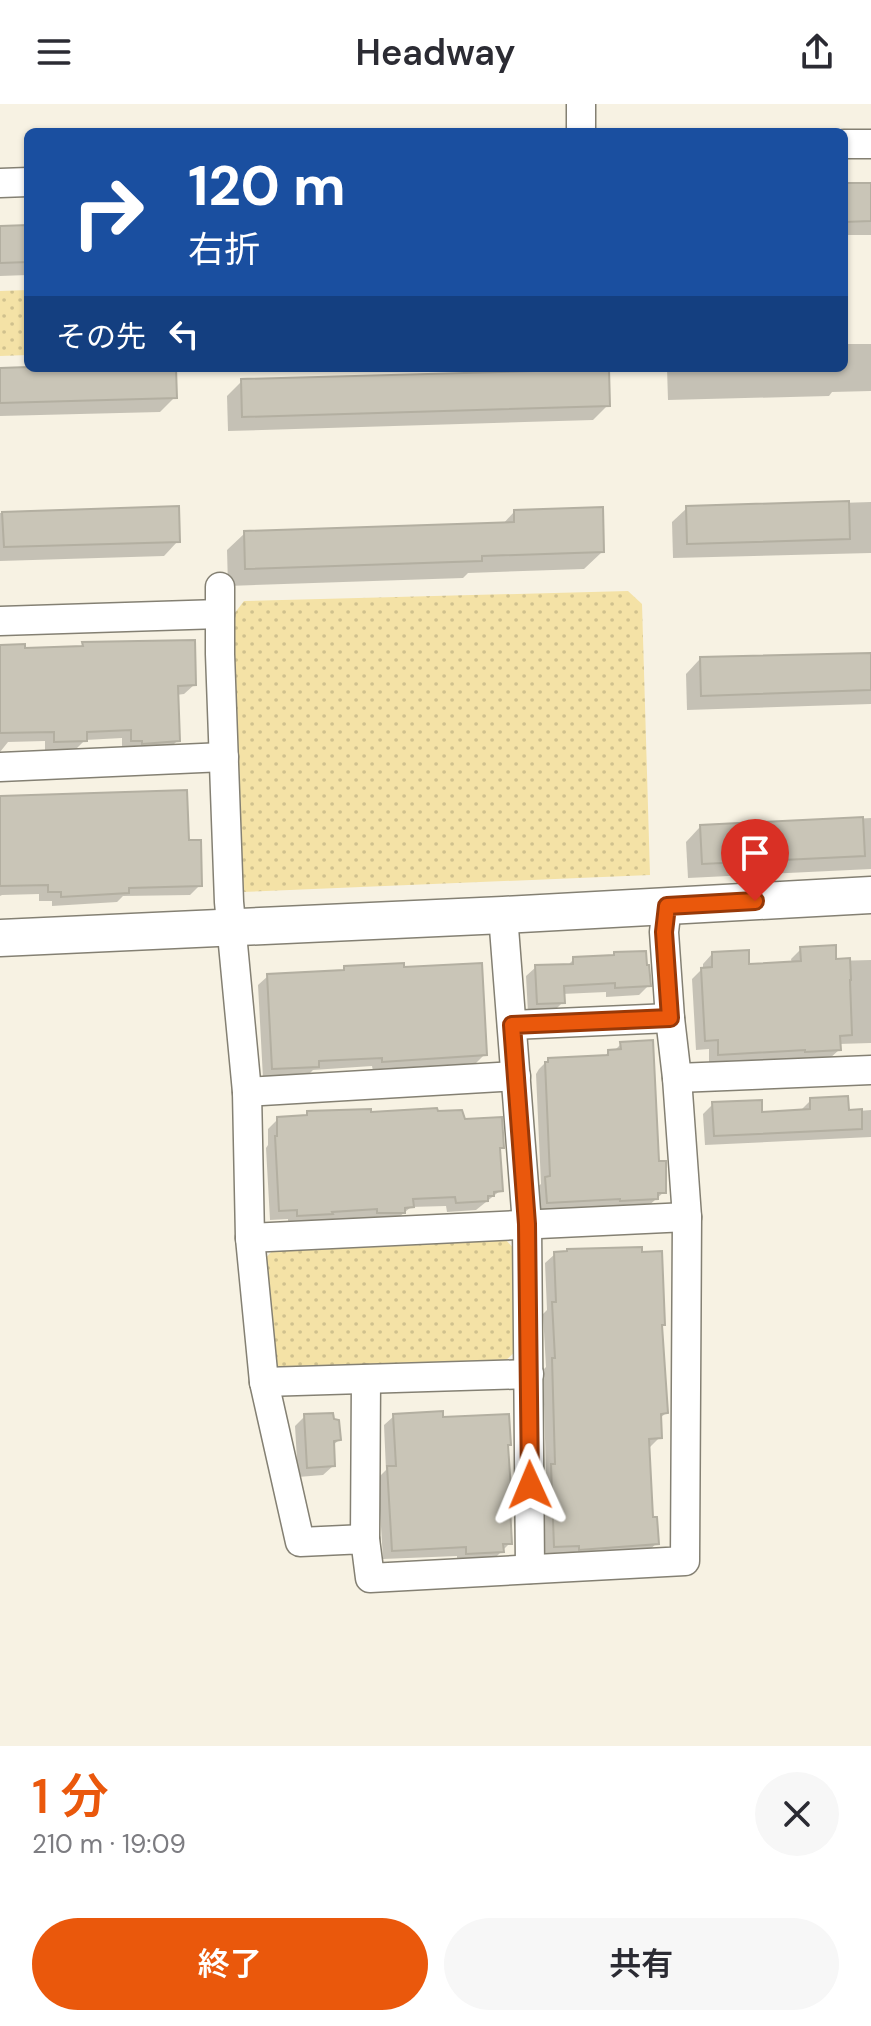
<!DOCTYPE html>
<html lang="ja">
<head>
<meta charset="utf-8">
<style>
  :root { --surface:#fff; --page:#f7f7f7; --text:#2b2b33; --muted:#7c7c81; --accent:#ea580c }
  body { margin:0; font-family:"DM Sans","Noto Sans JP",sans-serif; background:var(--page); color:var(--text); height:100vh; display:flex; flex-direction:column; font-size:30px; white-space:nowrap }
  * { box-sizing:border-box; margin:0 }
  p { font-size:26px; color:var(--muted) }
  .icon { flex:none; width:44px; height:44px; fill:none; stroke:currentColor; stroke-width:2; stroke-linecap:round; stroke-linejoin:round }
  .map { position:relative; height:1642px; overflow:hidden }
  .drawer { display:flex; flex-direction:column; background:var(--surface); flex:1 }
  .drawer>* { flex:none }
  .top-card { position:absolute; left:24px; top:24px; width:824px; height:244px; border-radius:12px; box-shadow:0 2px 6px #0004; background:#1a4fa0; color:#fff; overflow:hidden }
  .pin { position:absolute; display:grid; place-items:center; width:68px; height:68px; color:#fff; margin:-82px -34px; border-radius:50% 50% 50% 0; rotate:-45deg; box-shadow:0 0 8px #0007 }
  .pin .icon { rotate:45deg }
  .me { position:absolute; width:88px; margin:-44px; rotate:359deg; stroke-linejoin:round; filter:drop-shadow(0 0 6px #0008) }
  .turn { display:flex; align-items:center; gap:28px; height:168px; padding:0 32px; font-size:36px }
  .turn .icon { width:104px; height:104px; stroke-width:2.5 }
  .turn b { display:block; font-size:56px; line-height:68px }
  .then { display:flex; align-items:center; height:76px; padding:0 32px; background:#0003; gap:16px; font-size:30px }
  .round { display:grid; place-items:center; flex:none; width:84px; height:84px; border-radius:42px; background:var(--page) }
  .head { display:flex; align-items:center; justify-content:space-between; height:136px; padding:0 32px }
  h1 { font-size:48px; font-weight:600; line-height:60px; color:var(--accent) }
  .button { display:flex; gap:16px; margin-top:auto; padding:16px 32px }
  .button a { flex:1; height:92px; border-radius:48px; background:var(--accent); color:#fff; font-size:32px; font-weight:600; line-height:92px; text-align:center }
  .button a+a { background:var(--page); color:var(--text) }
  header { display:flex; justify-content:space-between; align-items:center; height:104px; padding:0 32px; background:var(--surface); font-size:36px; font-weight:600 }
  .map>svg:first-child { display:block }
  .park { fill:url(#park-dots) }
  .shadow { fill:#0003 }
  .building { fill:#c9c5b7; stroke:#b3afa1; stroke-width:2 }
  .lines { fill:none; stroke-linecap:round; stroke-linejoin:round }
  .minor-casing { stroke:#848073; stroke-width:31 }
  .tertiary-casing { stroke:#848073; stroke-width:39 }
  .minor { stroke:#fff; stroke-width:28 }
  .tertiary { stroke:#fff; stroke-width:36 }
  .route-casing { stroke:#983908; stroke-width:20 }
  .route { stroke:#ea580c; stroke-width:14 }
</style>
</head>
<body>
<header><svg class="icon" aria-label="menu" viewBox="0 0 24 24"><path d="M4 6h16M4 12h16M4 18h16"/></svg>Headway<svg class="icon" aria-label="share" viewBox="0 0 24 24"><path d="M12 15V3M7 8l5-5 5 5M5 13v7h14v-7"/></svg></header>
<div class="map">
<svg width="871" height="1642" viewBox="0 0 871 1642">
  <defs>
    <pattern id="park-dots" width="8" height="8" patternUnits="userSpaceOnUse" patternTransform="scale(2)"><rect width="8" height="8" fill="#f4e2a6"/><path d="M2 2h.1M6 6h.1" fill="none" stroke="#d0c18e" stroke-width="1.8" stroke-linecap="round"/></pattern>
  </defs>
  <rect width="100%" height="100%" fill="#f7f2e3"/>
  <g class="park">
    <path d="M28,186v65l-28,1v-65z"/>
    <path d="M628,487l14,13 8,271 -409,17 -10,-274 13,-17z"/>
    <path d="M504,1134l12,13v100l-12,11 -218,12 -14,-11 -10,-101 12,-13z"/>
  </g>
  <g class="shadow">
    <rect x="844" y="81" width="27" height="50"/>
    <path d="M28,123v48l-28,1v-48z"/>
    <path d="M844,240h27v47l-39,1 -3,4 -161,4 -1,-32h177z"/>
    <path d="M0,265l175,28 -15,15 -160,4z"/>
    <path d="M242,277l366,24 -15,15 -365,11 -1,-35z"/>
    <path d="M871,398v51l-198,5 -1,-36 15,-14z"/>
    <path d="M177,405l1,32 -14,15 -164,5v-48z"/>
    <path d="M514,408l88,40 -18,17 -116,4 -5,5 -235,8 -1,-36 18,-17 257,-8z"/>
    <path d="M83,540l111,41 -10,9 -8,1 2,45 -10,10h-46v-12l-37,2 -10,10 -30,1v-10l-37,1 -8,10v-105l23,3 56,-2z"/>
    <path d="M871,551v49l-184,6 -1,-36 14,-15z"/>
    <path d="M0,693l187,45 13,43 -10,10 -67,1 -6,6 -65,4v-5h-13v-7l-37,1 -2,1z"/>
    <path d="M871,714v51l-183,9 -2,-36 14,-15z"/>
    <path d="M801,845l33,12 37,-1v83l-32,1v6l-10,9 -33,2v-2l-87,4v-14l-13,1 -4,-71 11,-11v-4l9,-10 36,12 44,-2 -1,-5z"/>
    <path d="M574,855l74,27 -9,9 -33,2v-5l-44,2 1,8 -10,10 -25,1 -2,-37 10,-9 31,-1z"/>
    <path d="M345,864l140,86 -10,10 -102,7 -1,-5 -59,4 -6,6 -44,2 -5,-93 10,-9 73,-4z"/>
    <path d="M621,940l43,148 -18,16 -108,3 -2,-23 5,-4 -5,-110 3,-5 9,-9 55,-3 6,-5 5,-1z"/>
    <path d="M811,996l36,12 24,-2v27l-166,8 -2,-31 10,-10 48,10 40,-4z"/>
    <path d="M308,1009l61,1 94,7 39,26 -3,3 2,40 -25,20 -29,2 -1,-6 -35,1 -18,15h-25v-4l-44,3 -36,4v-6l-18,1 -4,-72 2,-3v-16l10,-10 25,-2z"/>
    <path d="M555,1150l108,70 -3,3 6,86 -7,6 1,18 -10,10h-2l3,72 6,24 -10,9 -102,4 -2,-80 3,-4 -3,-102 3,-3 -3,-53 4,-4 -2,-47z"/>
    <path d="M305,1312l34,24 -7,6 1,20 -10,9 -25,2 -3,-51z"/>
    <path d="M394,1312l47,3 65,27 4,97 -18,18 -35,1v-6l-74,3 -5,-81 8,-8 -2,-45z"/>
  </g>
  <g class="building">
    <path d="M844,79h27v38l-27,1z"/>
    <path d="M28,121v37l-28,1v-37z"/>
    <path d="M28,263l148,1 1,30 -177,5v-35z"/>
    <path d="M609,265l1,37 -368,11 -1,-38z"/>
    <path d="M849,397l1,38 -163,5 -1,-38z"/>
    <path d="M179,402l1,36 -176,5 -2,-35z"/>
    <path d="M603,403l1,45 -122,4v5l-237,8 -1,-38 270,-9v-12z"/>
    <path d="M195,536l1,45 -18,1 2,55 -38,3v-3h-11v-11l-44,2v9l-33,1v-10l-54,1v-88l25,-1v4l58,-2 -1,-4z"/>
    <path d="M871,549v37l-170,6 -1,-39z"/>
    <path d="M187,686l2,50h12l1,46 -73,2v5l-68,4v-5h-13v-7l-48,1v-90z"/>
    <path d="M863,713l2,39 -163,8 -2,-39z"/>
    <path d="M836,841v14l14,-1 1,22h-1l2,55 -12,1 1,14 -36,2v-2l-87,5v-15l-13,1 -4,-73 11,-1v-15l37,-2v14l52,-3 -1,-14z"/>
    <path d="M646,847l1,14h2l2,21 -36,2v-5l-51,3 1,17 -28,1 -2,-39 38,-1v-7l41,-2v-3z"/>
    <path d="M404,859v4l78,-4 5,92 -105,7v-4l-63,3v6l-47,2 -5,-95 77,-4v-4z"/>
    <path d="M653,936l6,121h7v32h-8v6l-38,2v-2l-73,4 -2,-26 5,-1 -5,-114h3v-4l60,-3v-5l13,-1 -1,-7z"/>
    <path d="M848,992l1,14 13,-1v20l-148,7 -2,-34 50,-2v12l48,-3v-11z"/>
    <path d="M437,1004l1,3 24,-1 3,9 37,-2 2,31h-4l3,43 -9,1v4h-6v5l-32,2 -1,-6 -42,2 1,8 -9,1v5h-28v-4l-45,3 1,2 -36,2v-6l-18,1 -4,-75h2v-19l30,-2v-4l64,-2v3z"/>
    <path d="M642,1143v5l20,-1 3,74h-3l6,88 -7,1 1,24 -13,1 4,78h4l2,27 -80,6v-4l-25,1 -3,-83h4l-3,-106h3l-3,-56h4l-2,-50 13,-1v-2z"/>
    <path d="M443,1307v6l66,-3 2,31h-3l3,44h-2l3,55h-9l1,8 -38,2v-7l-74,4 -5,-85h9l-3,-52z"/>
    <path d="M333,1309l1,6 5,1 2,20 -7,1 1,25 -28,2 -3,-54z"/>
  </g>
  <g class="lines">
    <defs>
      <g id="minor">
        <path d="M581,28v-28"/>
        <path d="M844,40h27"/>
        <path d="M0,79l28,-1"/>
        <path d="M220,483v67l9,248 18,190 3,146 14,144 36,160 65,-3 5,39 315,-17 2,-344 -10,-139 -7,-60 -6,-86 3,-26"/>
        <path d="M0,517l220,-7"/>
        <path d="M0,663l224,-10"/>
        <path d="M503,811l24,309 3,345"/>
        <path d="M512,921l158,-7"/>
        <path d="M677,974l194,-8"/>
        <path d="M247,988l269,-16"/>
        <path d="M250,1134l437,-21"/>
        <path d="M264,1278l265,-8"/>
        <path d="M365,1435l1,-160"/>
      </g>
      <path id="tertiary" d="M0,834l503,-23 368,-20"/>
    </defs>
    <use href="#minor" class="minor-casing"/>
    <use href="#tertiary" class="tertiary-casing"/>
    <use href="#minor" class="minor"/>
    <use href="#tertiary" class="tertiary"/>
  </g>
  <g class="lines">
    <defs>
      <path id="route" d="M530,1381l-3,-261 -15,-199 158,-7 -6,-86 3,-26 88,-5"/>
    </defs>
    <use href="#route" class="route-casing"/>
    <use href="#route" class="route"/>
  </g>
</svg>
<div class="pin" style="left:755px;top:797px;background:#d93025"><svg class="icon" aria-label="arrive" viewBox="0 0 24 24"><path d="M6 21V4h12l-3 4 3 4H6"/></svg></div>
<svg class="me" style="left:530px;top:1381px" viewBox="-20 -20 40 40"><path d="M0-17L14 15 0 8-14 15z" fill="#ea580c" stroke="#fff" stroke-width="4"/></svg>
<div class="top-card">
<div class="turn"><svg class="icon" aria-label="right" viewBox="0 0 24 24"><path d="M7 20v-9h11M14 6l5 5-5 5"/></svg><div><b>120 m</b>右折</div></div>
<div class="then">その先<svg class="icon" aria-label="left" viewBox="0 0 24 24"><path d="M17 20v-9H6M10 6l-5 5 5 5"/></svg></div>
</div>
</div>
<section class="drawer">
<div class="head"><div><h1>1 分</h1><p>210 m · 19:09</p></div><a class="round"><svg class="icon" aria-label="close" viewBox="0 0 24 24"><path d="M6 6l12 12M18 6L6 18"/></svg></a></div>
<div class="button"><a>終了</a><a>共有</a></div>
</section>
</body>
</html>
